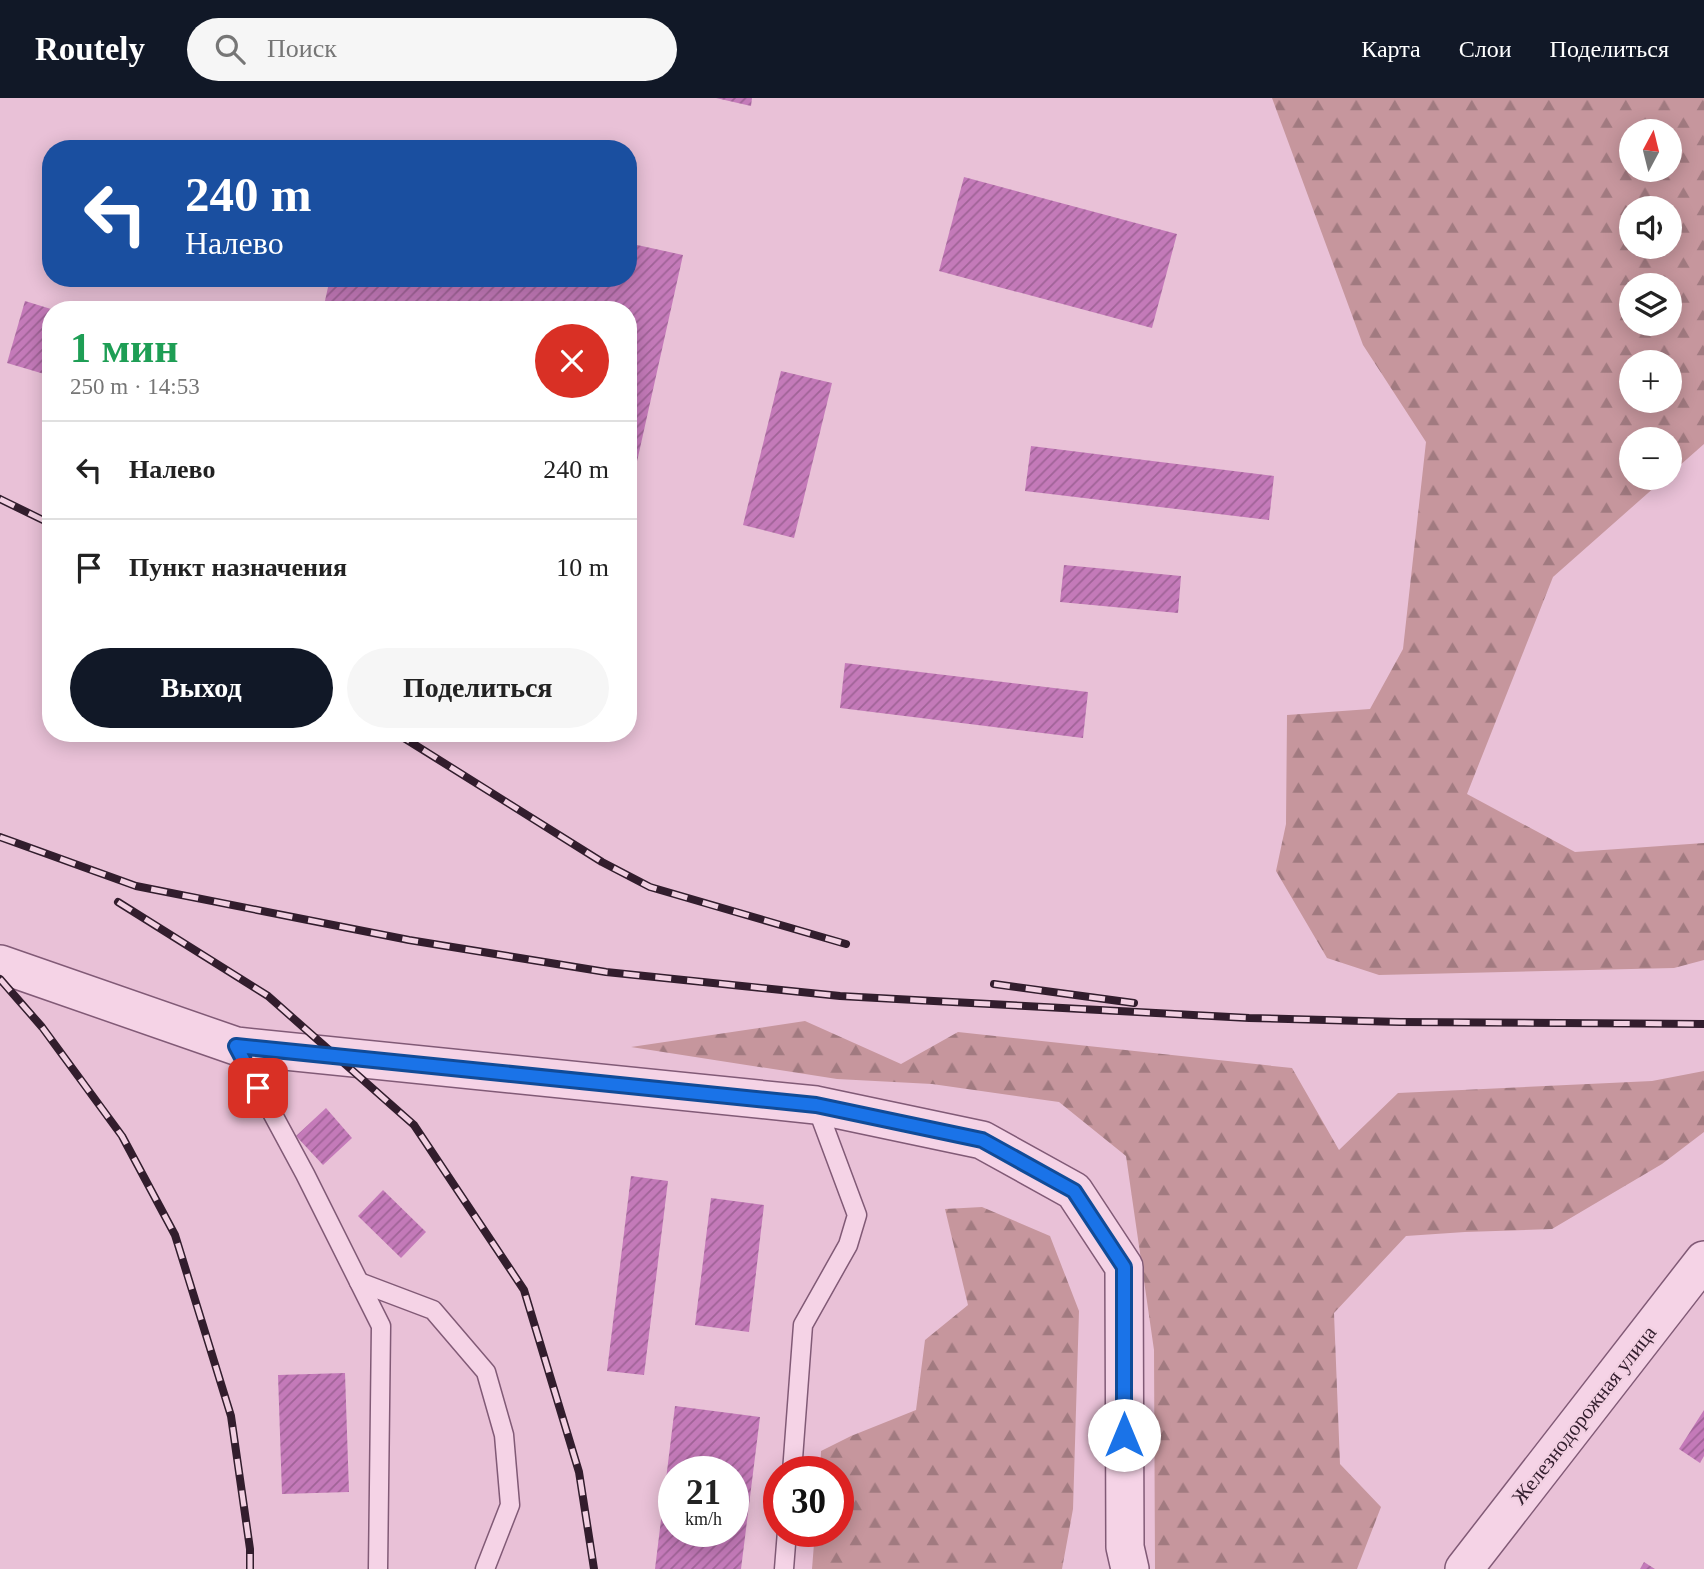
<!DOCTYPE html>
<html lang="ru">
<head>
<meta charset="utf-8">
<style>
  :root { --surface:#fff; --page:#f6f6f6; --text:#222; --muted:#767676; --line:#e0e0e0; --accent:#111827 }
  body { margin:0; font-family:"Times New Roman",serif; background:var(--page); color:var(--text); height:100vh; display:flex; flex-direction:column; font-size:26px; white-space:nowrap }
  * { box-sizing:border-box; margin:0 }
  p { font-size:23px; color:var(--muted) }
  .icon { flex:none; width:38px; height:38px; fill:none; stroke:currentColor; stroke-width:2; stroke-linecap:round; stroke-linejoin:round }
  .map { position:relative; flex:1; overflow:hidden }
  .side { position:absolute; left:42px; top:203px; width:595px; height:441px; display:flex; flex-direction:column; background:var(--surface); border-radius:28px; box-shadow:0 4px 18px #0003 }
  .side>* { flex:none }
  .hud { position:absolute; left:42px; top:42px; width:595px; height:147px; border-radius:28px; box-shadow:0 4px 18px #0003; background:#1a4fa0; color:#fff; overflow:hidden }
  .needle { width:46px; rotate:7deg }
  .buttons { position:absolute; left:1619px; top:21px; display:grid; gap:14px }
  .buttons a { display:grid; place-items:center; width:63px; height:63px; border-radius:50%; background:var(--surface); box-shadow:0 4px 18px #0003; font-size:35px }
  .speed { position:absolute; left:658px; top:1358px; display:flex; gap:14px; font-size:35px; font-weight:700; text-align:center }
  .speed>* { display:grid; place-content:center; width:91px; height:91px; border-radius:50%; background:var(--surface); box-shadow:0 4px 18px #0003; line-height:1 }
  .speed small { font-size:18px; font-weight:400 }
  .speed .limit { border:10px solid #d22; background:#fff; color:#111 }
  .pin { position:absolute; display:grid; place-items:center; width:60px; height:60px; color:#fff; margin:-30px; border-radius:14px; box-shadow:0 4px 10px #0006 }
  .me { position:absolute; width:77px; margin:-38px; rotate:0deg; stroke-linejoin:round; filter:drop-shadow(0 0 5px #0008) }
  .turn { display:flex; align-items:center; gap:24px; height:147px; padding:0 28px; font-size:32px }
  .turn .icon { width:91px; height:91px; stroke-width:2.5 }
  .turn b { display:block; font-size:49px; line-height:60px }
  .round { display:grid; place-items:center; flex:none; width:74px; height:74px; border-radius:37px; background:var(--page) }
  .head { display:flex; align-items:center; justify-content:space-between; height:119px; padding:0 28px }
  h1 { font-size:42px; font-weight:800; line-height:52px; color:#1e9e55 }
  .button { display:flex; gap:14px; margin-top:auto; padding:14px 28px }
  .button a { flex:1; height:80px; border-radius:42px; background:var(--accent); color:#fff; font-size:28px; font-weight:800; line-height:80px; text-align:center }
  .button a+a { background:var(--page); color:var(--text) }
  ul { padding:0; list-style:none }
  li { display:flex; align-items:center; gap:21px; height:98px; padding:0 28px; border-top:2px solid var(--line) }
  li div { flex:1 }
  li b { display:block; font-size:26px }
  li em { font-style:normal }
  header { display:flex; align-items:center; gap:42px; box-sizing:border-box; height:98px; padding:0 35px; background:var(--accent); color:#fff }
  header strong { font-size:33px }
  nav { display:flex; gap:38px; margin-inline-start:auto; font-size:24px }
  .search { width:490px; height:63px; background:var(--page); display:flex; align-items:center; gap:18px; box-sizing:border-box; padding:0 24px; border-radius:38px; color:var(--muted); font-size:26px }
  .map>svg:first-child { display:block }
  .forest { fill:url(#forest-firs); fill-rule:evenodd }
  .building { fill:url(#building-hatch); fill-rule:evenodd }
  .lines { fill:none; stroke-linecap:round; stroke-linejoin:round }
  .service-casing { stroke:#815a76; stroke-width:21 }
  .minor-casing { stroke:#815a76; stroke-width:40 }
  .service { stroke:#f5d3e6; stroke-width:18 }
  .minor { stroke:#f5d3e6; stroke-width:37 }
  .rail-casing { stroke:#321d2d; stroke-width:8 }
  .rail { stroke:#f2d0e2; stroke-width:5; stroke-dasharray:16; stroke-linecap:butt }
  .route-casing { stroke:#114b97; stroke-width:18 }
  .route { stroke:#1a73e8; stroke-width:12 }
  .labels { text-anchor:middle; stroke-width:5; stroke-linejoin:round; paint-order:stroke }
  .street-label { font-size:21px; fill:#321d2d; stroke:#f2d0e2 }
</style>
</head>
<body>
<header>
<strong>Routely</strong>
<div class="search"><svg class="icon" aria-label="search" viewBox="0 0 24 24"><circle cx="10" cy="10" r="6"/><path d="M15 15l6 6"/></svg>Поиск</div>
<nav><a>Карта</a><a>Слои</a><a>Поделиться</a></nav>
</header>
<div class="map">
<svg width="1704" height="1471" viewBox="0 0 1704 1471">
  <defs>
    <pattern id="forest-firs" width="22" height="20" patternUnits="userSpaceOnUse" patternTransform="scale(1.75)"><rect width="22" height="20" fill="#c6969d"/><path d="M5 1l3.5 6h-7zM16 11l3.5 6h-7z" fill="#a17a80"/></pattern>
    <pattern id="building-hatch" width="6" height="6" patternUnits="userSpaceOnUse" patternTransform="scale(1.75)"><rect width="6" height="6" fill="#c47ab9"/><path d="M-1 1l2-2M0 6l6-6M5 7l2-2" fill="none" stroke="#a06397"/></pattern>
  </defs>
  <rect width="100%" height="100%" fill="#e9c1d7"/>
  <g class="forest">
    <path d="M1272,0h432v346l-34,30v-35h-39v39h34l-112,99 -86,217 108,58 129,-9v117l-30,8 -295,7 -52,-17 -51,-87 10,-47 1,-109 83,-6 33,-60 23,-207 -63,-97zM1631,33h39v39h-39zM1631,110h39v39h-39zM1631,187h39v39h-39zM1631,264h39v39h-39z"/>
    <path d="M805,923l96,43 57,-32 334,36 47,82 59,-57 254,-12 52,-10v61l-42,32 -110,65 -87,3 -59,4 -72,77 6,151 41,43 -24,62h-202l-1,-219 -28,-194 -67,-54 -127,-18 -95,-5 -206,-32z"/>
    <path d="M982,1109l68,29 29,75 -6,198 -11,60h-250l3,-38h23v-59h-18l1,-21 30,-15 65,-26 9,-70 43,-35 -23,-96z"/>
  </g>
  <g class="building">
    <path d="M716,0h36l-1,8z"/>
    <path d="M964,79l213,57 -25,94 -213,-57z"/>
    <path d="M628,145l55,12 -47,211 -8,-2v-154h-305l7,-32h298z"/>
    <path d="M25,203l26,8v67l-44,-13z"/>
    <path d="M781,273l51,12 -38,155 -51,-13z"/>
    <path d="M1031,348l243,30 -5,44 -244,-29z"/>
    <path d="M1064,467l117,11 -3,37 -118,-11z"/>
    <path d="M845,565l243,29 -5,46 -243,-30z"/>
    <path d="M326,1010l26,30 -29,27 -27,-29z"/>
    <path d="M631,1078l37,5 -24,194 -37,-4z"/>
    <path d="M383,1092l43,42 -25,26 -43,-42z"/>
    <path d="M711,1100l53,7 -15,127 -54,-7z"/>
    <path d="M345,1275l4,119 -67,2 -4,-119z"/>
    <path d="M675,1308l85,11 -19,152h-86zM674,1374h59v59h-59z"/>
    <path d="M1704,1312v46l-4,7 -21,-14z"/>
    <path d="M1644,1464l11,7h-15z"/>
  </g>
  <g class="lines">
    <defs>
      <g id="service">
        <path d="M236,948l69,128 76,152 -3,243"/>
        <path d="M359,1184l74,28 53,62 18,63 6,70 -25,64"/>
        <path d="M792,1374l11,-147 45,-80 9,-30 -41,-110"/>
        <path d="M784,1471l3,-38"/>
      </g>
      <g id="minor">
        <path d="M0,866l236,82 580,59 166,35 92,51 50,76 1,280 5,22"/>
        <path d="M1464,1471l240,-309"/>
      </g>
    </defs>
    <use href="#service" class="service-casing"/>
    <use href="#minor" class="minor-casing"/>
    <use href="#service" class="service"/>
    <use href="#minor" class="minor"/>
    <defs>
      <g id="rail">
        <path d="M0,401l51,25"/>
        <path d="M396,635l206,129 48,25 196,57"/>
        <path d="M0,739l136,49 273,54 197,32 234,24 409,22 151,4 304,2"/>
        <path d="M118,804l150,94 146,129 110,165 55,182 15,97"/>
        <path d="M0,881l42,48 80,109 53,99 56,181 19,133v20"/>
        <path d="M994,886l140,19"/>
      </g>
    </defs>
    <use href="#rail" class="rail-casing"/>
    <use href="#rail" class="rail"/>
  </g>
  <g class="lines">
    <defs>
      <path id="route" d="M258,990l-22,-42 580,59 166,35 92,51 50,76v168"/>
    </defs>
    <use href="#route" class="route-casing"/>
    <use href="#route" class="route"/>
  </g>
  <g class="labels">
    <g class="street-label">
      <text transform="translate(1584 1317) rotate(-52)" y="7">Железнодорожная улица</text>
    </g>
  </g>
</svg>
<div class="buttons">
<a><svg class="needle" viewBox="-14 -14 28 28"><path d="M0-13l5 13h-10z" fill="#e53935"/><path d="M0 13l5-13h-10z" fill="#767676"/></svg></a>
<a><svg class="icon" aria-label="sound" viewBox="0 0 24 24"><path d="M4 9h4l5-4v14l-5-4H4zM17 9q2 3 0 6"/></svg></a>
<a><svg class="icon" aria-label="layers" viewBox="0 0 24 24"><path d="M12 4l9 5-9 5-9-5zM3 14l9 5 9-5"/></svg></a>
<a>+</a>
<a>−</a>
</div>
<div class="speed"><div>21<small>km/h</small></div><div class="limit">30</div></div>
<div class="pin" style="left:258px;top:990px;background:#d93025"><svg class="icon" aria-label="arrive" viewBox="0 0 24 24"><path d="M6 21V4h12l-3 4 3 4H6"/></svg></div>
<svg class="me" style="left:1124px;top:1337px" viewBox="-20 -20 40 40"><circle r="19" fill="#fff"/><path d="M0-13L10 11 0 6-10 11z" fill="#1a73e8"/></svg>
<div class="hud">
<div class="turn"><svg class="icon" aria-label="left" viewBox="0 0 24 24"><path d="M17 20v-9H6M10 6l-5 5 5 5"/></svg><div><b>240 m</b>Налево</div></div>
</div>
<section class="side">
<div class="head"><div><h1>1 мин</h1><p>250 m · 14:53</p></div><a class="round" style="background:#d93025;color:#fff"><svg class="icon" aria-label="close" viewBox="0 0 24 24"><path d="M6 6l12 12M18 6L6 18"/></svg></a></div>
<ul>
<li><svg class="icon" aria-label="left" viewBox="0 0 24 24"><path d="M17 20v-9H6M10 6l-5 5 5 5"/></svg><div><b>Налево</b></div><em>240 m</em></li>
<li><svg class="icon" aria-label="arrive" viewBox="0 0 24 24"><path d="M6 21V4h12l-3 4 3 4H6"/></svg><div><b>Пункт назначения</b></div><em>10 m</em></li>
</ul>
<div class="button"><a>Выход</a><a>Поделиться</a></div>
</section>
</div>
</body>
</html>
